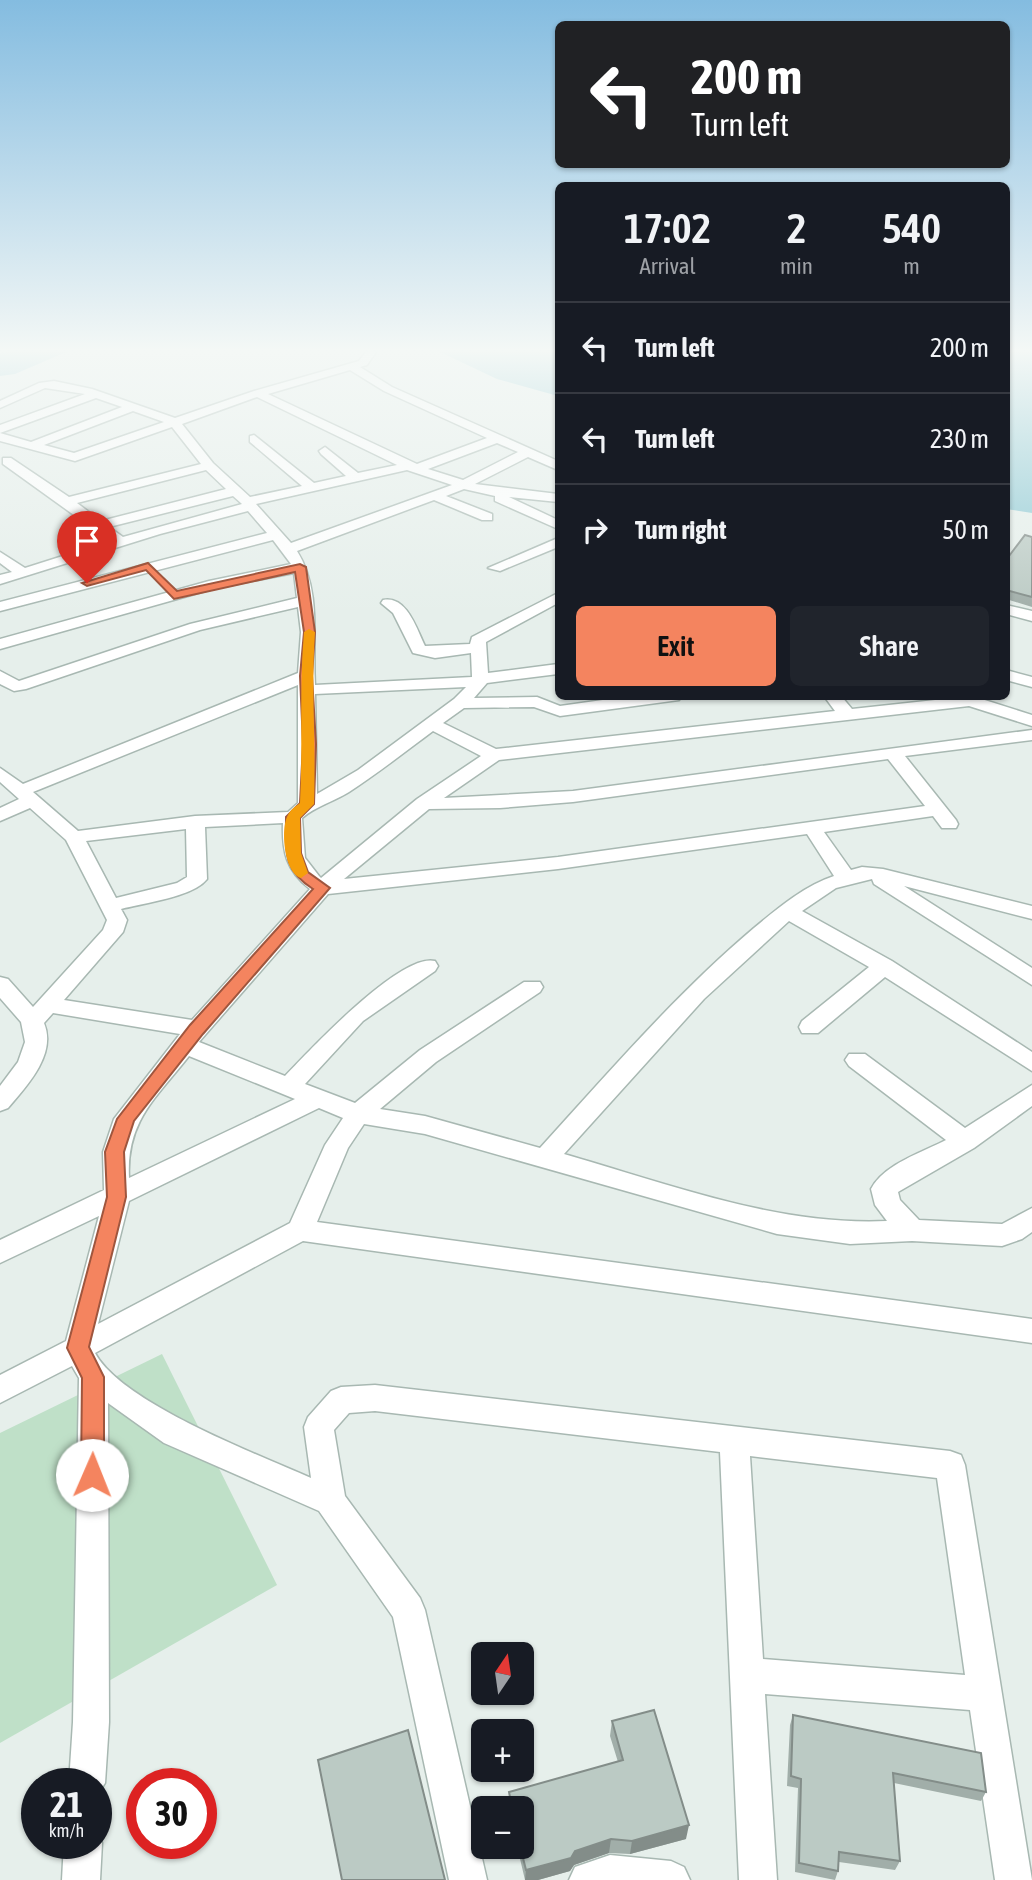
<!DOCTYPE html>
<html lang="en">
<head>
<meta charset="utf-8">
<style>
  :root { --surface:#171b24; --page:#20242c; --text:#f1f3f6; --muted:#9ea1a6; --line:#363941; --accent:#f4845f }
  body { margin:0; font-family:"Asap Condensed",sans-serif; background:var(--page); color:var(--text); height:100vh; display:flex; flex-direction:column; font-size:26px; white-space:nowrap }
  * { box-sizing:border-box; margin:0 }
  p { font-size:23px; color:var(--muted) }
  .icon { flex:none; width:38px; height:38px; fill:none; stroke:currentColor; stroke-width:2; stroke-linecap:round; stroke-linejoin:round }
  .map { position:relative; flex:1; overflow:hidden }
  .sheet { position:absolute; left:555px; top:182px; width:455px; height:518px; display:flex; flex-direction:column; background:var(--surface); border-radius:10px; box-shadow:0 2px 5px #0004 }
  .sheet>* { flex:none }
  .hud { position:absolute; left:555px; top:21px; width:455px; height:147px; border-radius:10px; box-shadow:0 2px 5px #0004; background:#202124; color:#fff; overflow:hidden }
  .needle { width:46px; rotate:13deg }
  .fabs { position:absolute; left:471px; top:1642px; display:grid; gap:14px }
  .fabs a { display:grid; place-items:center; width:63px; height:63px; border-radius:10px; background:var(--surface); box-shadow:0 2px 5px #0004; font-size:35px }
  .speed { position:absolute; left:21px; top:1768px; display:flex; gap:14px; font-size:35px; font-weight:700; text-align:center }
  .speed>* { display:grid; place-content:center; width:91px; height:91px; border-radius:50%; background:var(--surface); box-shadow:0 2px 5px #0004; line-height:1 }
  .speed small { font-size:18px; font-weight:400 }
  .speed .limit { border:10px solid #d22; background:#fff; color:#111 }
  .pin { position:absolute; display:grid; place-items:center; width:60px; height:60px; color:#fff; margin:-72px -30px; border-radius:50% 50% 50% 0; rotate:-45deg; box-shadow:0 0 7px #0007 }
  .pin .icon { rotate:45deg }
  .me { position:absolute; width:77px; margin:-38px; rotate:1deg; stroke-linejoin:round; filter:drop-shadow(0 0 5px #0008) }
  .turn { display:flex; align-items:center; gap:24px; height:147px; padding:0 21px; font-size:32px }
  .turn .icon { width:91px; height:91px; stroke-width:2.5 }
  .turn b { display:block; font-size:49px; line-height:60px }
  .eta { display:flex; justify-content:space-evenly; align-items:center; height:119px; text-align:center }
  .eta b { font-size:42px; font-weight:600; line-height:49px }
  .primary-button { display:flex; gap:14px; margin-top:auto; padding:14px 21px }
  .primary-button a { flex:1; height:80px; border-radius:10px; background:var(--accent); color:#111; font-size:28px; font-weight:600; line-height:80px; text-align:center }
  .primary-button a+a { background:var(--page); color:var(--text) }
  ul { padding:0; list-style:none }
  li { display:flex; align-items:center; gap:21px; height:91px; padding:0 21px; border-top:2px solid var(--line) }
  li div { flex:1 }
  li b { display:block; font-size:26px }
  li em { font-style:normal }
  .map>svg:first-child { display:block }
  .green { fill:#bfe0c8 }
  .water { fill:#8ec9d4 }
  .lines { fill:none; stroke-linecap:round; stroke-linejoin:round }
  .minor-casing { stroke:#a8b8b2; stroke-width:3 }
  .minor { fill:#fff; fill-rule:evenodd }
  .wall { fill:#a1aea9 }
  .shaded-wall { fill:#838d89 }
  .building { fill:#bbcac4; stroke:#838d89; stroke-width:2 }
  .route { fill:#f4845f; stroke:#9f563e; stroke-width:2 }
  .slow { fill:#f59e0b }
</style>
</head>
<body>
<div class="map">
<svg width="1032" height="1880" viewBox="0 0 1032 1880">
  <rect width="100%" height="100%" fill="#e6efeb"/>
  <path class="green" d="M162,1354l115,231 -277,158v-310z"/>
  <g class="water">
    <path d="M19,352h47l-51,22 -15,2v-23z"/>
    <path d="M440,352h118v44l-61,-17z"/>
    <path d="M1006,352h26v161l-26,-4z"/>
  </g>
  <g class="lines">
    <defs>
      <g id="minor">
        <path d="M366,352h10l-9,13 -7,2 32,20 166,74v9l-30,-13 -53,27 83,10v8l-49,-5 49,23v9l-63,-28v-5l-31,-7 -18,7 46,18v6h-10l-48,-20 -137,51c25,40 15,89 18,134l157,-8 -1,-24 -36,5 -22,-5 -20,-40 -12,-10 2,-3c24,-5 34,30 42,46l45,-2 2,-7 86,-44v10l-72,39 2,31 70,-9v10l-71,9 -13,15 63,-1 23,9 71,-10h50l-2,4 -119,16 -26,-9 -70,1 -21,15 53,26 339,-38 -11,-15h17l11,13 120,-13 60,19v11l-63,-20 -470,54 -55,38 129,-7 459,-61v10l-127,16 51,64 2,4 -2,4h-14l-9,-12 -109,16 27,38 11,-3 21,2 149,37v13l-128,-33 128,82v17l-158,-101 -2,-5 -36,9 -34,23 90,50 140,91v19l-147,-94 -67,56h-16l-3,-6 3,-6 67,-54 -80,-46 -85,78 -140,155c105,30 213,72 323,67l-12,-16 -4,-16c13,-25 52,-37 75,-49l-97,-74 -4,-6 4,-6h16l100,74 67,-43v21l-58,42 -76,44 2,8 19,20 83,4 30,-16v24l-10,7 -20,7 -90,-5 -62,3 -73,-10 -352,-100 -61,-10 -16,24 -31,74 715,97v24l-729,-102 -208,112c27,50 162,101 216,125l-7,-51 4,-10 23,-26 10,-4 34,-2 575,66 11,4 4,10 67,415h-37l-25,-170 -205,-16 12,186h-38l-19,-428 -345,-41 -26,2 -15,17 11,66 75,102 5,12 62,270h-38l-56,-263 -74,-106 -155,-68 -56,-40 1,319 -4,61 -9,14v-14h-27l4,-61 6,-344 -7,-12 -72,37v-28l66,-34 33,-125 -99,47v-23l104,-50 -1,-38 11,-33 66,-85 -127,-21 -9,10c13,31 -17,63 -36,85l-8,3v-25l18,-24 7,-20 -4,-20 -21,-24v-21l8,2 25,28 70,-77 4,-10 -41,-80 -36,-32 -30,13v-13l19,-9 -19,-17v-14l23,16 275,-111 3,-41 -3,-25 -98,23 -174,59 -12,2 -14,-7v-13l19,10 171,-57 107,-26 -3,-25 -78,15 -216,61v-10l209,-58 82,-17 -18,-24 -273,71v-9l267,-69 -19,-22 -88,23 -160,50v-9l12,-3 -12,-9v-11l25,16 85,-27 -107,-77v-6h8l58,39 132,-33 -29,-37 -97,34 -75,-20v-8l31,9 91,-35 -26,-9 -96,35v-8l85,-31 -40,-6 -45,20v-7l39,-18 15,-2 38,8 83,29 79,-27 105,-30zM350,370l34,21 103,47 -70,26 -149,-70zM257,397l140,68 -39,8 -33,-26 -6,4 2,3 25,22 -32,7 -60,-48 -4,1v6l52,44 -52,11 -37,-34 -31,-39zM133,411l31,11 -90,31 -30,-8zM497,443l21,9 -55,28 -35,-11zM206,470l20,19 -125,32 -24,-18zM407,470l45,15 -161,58 -35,-39zM233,496l9,8 -119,33 -14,-10zM298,685v118l-10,9 -93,4 -117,15 -45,-39zM466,687l-12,12 -96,71 -41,24 -2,-100zM433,731l48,25 -64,43 -96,79 -2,-2 -14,-18 -3,-40c14,-12 31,-16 47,-26 29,-19 56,-40 84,-61zM888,759l37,47 -367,51 -214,22 85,-70 71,-1 73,-6zM283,823c-1,28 3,48 27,66l-118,131 -128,-20 59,-68 4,-12 -6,-11c23,-6 72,-12 86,-30l-2,-52zM186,829l1,48 -10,6 -61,15 -30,-57zM807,834l27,42c-30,10 -56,32 -80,52 -78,66 -145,144 -214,220l-115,-32 -45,-7 56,-47 104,-70 3,-5 -3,-5h-16l-104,68 -65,53 -50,-19 58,-63 72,-50 3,-5 -3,-5c-34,-9 -126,90 -150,115l-86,-34 129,-148 230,-25zM189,1056l106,43 -166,79c-3,-57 27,-80 60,-122zM319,1108l24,10 -18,27 -35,78 -192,101 31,-123zM750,1456l187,22 28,197 -202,-16z"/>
        <path d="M558,538v9l-58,24 -12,-3z"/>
        <path d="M1006,605l26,6v10l-26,-7z"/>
        <path d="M1006,670l26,7v10l-26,-7z"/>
        <path d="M96,1830l6,13 -2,37h-38l2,-37h32z"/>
        <path d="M610,1855l61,6 13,6 6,13h-121l6,-13z"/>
      </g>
    </defs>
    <use href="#minor" class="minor-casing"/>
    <use href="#minor" class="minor"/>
  </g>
  <g class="wall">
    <path d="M1032,537v70l-26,-8v-39z"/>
    <path d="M793,1715l193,77 -5,9 -87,-18 6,78 -5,9 -56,-8 -1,9 -3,9 -40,-8 3,-84 -11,-2 3,-61z"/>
    <path d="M612,1721l74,118 -56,15 -21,-1 -35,12 -4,6 -32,9h-13l-8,-34h5v-38h-13v-16l109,-30 -8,-26z"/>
  </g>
  <g class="shaded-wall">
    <path d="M689,1825l-3,14 -56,15 2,-13z"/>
    <path d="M611,1839l-2,14 -35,12 -4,6 -32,9h-13l1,-10 49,-19z"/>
  </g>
  <g class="building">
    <path d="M1025,535l7,2v60l-26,-7v-30z"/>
    <path d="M654,1710l35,115 -57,16 -21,-2 -36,12 -4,7 -45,12 -6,-24h2v-38h-10l-3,-16 114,-32 -11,-39z"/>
    <path d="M793,1715l188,38 5,39 -93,-19 7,88 -61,-9 -1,19 -39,-8 2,-84 -10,-3z"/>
    <path d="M408,1730l37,150h-103l-24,-120z"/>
  </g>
  <linearGradient id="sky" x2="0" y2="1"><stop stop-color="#84bce0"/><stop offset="0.57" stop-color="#f4f8f6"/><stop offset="1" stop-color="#f4f8f6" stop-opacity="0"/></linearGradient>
  <rect width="1032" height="615" fill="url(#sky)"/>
  <path class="route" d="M148,563l29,28 123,-27 6,3 9,65 -3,44 4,68 -2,60 -14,14 1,35 7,19 22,16 -127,146 -69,87 -10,31 2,45 -37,150 15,30v98l-4,7 -8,4 -8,-4 -3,-7 1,-97 -15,-30 40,-151 -2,-45 12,-33 73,-94 123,-136c-31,-20 -27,-38 -27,-72l14,-14 3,-59 -3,-68 4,-44 -9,-60 -121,27 -28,-29 -59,16 -5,-3z"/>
  <path class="slow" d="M309,629l6,3c-4,57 1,114 -1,172l-14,14 1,35 7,20 -7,5c-17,-5 -21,-50 -13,-63 2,-5 8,-9 12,-12 3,-57 -1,-114 4,-171z"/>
</svg>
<div class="fabs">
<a><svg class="needle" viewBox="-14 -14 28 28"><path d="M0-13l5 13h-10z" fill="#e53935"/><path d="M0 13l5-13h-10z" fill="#9ea1a6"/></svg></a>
<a>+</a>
<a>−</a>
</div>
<div class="speed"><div>21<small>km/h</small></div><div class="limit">30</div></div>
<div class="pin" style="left:87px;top:583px;background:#d93025"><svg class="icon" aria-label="arrive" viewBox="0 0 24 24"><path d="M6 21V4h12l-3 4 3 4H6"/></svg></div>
<svg class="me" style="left:92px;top:1475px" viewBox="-20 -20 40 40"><circle r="19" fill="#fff"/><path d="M0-13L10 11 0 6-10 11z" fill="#f4845f"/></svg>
<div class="hud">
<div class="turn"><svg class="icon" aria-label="left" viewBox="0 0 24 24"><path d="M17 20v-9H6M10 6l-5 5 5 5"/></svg><div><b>200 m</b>Turn left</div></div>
</div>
<section class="sheet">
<div class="eta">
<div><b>17:02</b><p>Arrival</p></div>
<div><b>2</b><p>min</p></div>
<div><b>540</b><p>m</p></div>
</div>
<ul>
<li><svg class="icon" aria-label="left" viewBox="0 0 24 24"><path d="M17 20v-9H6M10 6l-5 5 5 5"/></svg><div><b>Turn left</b></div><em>200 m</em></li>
<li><svg class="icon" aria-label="left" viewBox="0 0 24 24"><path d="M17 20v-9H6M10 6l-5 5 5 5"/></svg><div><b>Turn left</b></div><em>230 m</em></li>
<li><svg class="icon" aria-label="right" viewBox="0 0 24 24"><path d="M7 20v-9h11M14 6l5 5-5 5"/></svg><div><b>Turn right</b></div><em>50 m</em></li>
</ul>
<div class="primary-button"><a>Exit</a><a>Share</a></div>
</section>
</div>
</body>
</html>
